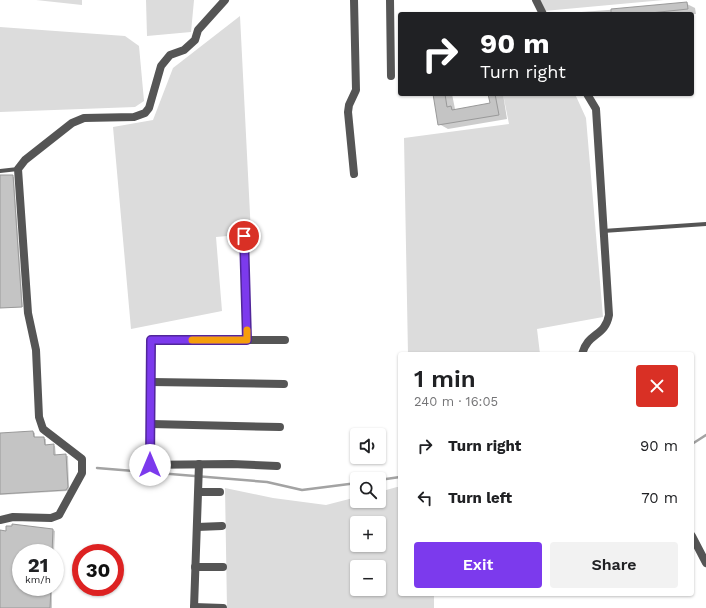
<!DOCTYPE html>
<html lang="en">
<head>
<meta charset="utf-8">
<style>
  :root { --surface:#fff; --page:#f2f2f2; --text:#202124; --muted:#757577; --accent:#7c3aed }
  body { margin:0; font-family:"Work Sans",sans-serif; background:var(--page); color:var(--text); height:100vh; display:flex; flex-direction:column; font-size:15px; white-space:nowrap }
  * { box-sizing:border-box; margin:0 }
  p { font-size:13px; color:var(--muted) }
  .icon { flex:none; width:22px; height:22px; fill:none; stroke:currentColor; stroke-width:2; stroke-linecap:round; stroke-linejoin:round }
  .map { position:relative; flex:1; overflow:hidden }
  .side { position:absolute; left:398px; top:352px; width:296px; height:244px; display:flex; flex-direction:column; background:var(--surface); border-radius:4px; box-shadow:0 1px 3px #0004 }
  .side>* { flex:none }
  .top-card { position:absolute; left:398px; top:12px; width:296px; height:84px; border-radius:4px; box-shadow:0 1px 3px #0004; background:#202124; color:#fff; overflow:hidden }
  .tools { position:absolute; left:350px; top:428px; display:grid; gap:8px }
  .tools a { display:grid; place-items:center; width:36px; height:36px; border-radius:4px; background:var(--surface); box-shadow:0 1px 3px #0004; font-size:20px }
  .speed { position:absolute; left:12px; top:544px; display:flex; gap:8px; font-size:20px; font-weight:700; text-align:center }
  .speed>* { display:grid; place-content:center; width:52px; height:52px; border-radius:50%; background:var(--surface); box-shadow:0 1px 3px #0004; line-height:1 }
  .speed small { font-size:10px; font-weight:400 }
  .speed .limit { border:6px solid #d22; background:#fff; color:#111 }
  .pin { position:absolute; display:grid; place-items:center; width:34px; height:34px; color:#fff; margin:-17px; border:2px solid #fff; border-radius:50%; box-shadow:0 1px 4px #0007 }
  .me { position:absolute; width:44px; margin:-22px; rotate:0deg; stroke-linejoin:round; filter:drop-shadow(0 0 3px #0008) }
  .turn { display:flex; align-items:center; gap:14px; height:84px; padding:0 16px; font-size:18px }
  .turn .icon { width:52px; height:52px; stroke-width:2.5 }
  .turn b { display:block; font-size:28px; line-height:34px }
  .round { display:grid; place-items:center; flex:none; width:42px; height:42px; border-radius:4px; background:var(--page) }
  .overview { display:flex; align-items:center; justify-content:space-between; height:68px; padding:0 16px }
  h1 { font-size:24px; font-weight:600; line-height:30px }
  .button { display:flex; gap:8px; margin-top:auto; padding:8px 16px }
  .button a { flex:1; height:46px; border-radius:4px; background:var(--accent); color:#fff; font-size:16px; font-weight:600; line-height:46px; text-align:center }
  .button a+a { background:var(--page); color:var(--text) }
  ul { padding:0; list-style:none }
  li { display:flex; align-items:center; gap:12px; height:52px; padding:0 16px }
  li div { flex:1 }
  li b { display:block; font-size:15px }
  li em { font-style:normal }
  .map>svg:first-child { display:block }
  .green { fill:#dcdcdc; fill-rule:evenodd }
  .shadow { fill:#0003 }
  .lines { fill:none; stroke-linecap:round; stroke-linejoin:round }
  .stream { stroke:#a3a3a3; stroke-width:2.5 }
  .building { fill:#c4c4c4; stroke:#999 }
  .lane { stroke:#555; stroke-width:4 }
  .street { stroke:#555; stroke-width:8 }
  .route-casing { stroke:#51269a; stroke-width:10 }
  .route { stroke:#7c3aed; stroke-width:7 }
  .slow { stroke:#f59e0b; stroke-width:7 }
</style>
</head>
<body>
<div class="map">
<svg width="706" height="608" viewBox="0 0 706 608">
  <rect width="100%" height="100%" fill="#fff"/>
  <g class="green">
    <path d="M36,0h46v5z"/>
    <path d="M146,0h48l-3,32 -44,4z"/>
    <path d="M539,0h125l-120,11z"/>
    <path d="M240,16l11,218 -35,3 6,74 -91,18 -18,-202 40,-7 20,-52z"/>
    <path d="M0,27l125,9 14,10 5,55 -9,6 -135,5z"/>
    <path d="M503,94h72l11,24 17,199 -66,12 3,25h-132l-4,-216 105,-14z"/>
    <path d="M397,487h3v107h34v14h-207l-2,-120 48,10 53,7 31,-8v4h22v-9zM357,523h22v22h-22zM357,567h22v22h-22z"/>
  </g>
  <g class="shadow">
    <path d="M687,4l8,4 1,6h-141z"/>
    <path d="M434,94h18l3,15 1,1 35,-6 -2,-10h14l4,25 -59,10 -9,-5z"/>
    <path d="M0,176l14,1 9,130 -23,1z"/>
    <path d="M33,432l2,1v5l11,1v7h9l1,9 12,1 1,32 -1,3 -68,4v-61z"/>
    <path d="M53,530l2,1 -1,22h-33v34h31v21h-52v-44z"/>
  </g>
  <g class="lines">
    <g class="stream">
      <path d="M692,444l14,-9"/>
      <path d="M97,468l170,14 35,8 55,-7"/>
      <path d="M379,480l21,-3"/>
    </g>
  </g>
  <g class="building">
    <path d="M687,2l1,7 -47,5h-30v-5z"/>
    <path d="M433,94h12l2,13 4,-1 1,4 38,-7 -2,-9h7l4,21 -61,10z"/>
    <path d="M0,175h13l9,132 -22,1z"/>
    <path d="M33,431l1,6h10l1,8 9,-1v11l12,-1 2,33 -2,3 -66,4v-61z"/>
    <path d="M12,524l41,5 -1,24h-31v34h30l-1,21h-50v-78l6,1v-5h6z"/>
  </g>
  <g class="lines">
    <g class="lane">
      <path d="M0,171l18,-2"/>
      <path d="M603,231l103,-7"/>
    </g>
    <g class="street">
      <path d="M390,0l1,76"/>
      <path d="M536,0l7,14"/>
      <path d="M354,174l-6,-62 1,-7 7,-15 -2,-90"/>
      <path d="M244,236l3,104"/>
      <path d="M582,354c6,-22 23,-17 27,-39l-13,-206 -9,-15"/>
      <path d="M151,382l133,2"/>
      <path d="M151,424l129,3"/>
      <path d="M137,465l95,-1 45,2"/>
      <path d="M150,465l1,-125h134"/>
      <path d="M199,492h21"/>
      <path d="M0,520l13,-3 38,1 8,-3 23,-42v-14l-39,-30 -4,-12 -3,-67 -8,-37 -10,-144 7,-9 47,-37 12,-5 50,-1 11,-4 4,-5 12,-42 9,-11 14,-5 11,-10 3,-10 27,-30"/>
      <path d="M197,527l25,-1"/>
      <path d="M692,536l14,27"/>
      <path d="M195,567h28"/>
      <path d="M194,607l29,1"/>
      <path d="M194,608l5,-144"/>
    </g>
  </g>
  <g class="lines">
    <defs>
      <path id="route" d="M150,465l1,-125h96l-3,-104"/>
    </defs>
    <use href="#route" class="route-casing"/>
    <use href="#route" class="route"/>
    <path class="slow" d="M192,340h55v-10"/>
  </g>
</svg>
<div class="tools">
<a><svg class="icon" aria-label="sound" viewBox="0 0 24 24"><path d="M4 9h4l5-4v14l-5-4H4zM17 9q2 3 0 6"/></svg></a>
<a><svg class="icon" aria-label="search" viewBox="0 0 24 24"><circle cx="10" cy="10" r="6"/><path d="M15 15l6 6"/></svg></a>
<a>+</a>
<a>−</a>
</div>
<div class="speed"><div>21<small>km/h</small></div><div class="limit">30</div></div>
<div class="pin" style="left:244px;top:236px;background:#d93025"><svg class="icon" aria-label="arrive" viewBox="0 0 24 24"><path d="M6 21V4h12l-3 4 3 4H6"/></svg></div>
<svg class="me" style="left:150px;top:465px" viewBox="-20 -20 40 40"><circle r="19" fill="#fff"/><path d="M0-13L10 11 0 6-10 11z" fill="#7c3aed"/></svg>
<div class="top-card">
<div class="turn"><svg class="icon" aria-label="right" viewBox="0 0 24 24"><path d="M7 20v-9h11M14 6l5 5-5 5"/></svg><div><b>90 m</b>Turn right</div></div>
</div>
<section class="side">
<div class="overview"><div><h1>1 min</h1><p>240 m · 16:05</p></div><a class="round" style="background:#d93025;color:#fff"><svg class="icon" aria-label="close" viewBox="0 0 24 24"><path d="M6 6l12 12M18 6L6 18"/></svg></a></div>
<ul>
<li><svg class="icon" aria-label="right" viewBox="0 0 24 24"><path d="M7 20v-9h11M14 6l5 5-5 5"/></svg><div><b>Turn right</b></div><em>90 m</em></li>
<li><svg class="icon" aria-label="left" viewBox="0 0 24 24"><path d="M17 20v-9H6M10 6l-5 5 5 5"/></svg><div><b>Turn left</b></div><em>70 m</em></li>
</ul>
<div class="button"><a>Exit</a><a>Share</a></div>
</section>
</div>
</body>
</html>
